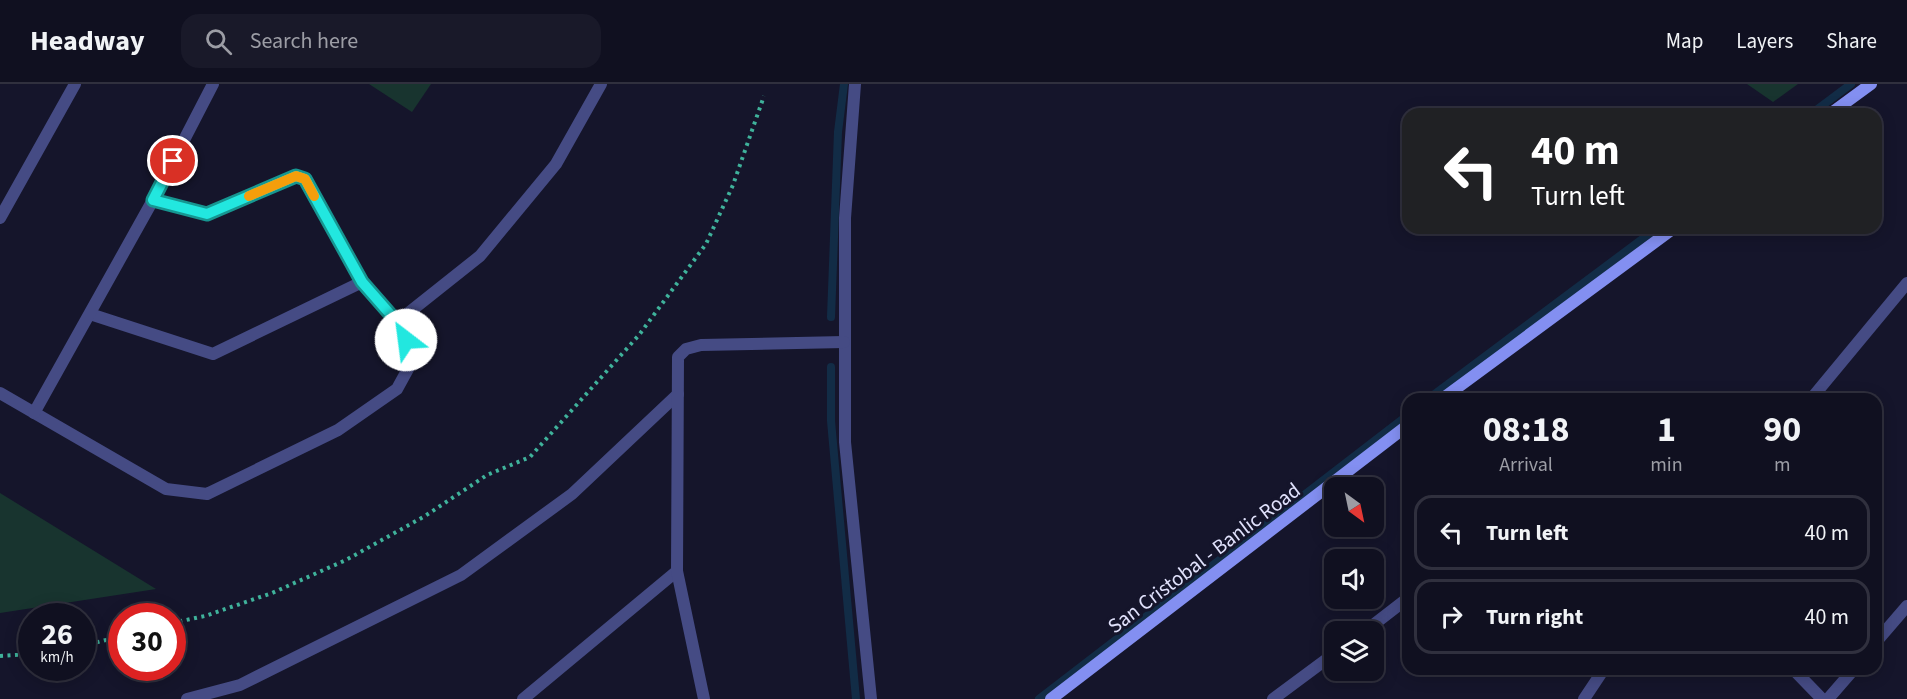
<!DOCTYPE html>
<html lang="en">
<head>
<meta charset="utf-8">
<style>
  :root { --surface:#101020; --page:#191929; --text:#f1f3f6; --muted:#9c9da5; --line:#30303e }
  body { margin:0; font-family:"Source Sans 3",sans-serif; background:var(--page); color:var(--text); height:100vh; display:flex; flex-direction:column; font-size:22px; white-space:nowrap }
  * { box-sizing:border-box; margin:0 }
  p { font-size:20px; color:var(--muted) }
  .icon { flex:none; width:33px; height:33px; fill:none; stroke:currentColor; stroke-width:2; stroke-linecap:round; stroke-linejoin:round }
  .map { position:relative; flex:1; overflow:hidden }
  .sheet { position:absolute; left:1402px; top:309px; width:480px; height:282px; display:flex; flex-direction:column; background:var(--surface); border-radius:18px; box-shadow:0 3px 15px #0003,0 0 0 2px var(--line) }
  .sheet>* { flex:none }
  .guide { position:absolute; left:1402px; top:24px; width:480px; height:126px; border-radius:18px; box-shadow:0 3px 15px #0003,0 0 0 2px var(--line); background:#202124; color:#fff; overflow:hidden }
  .needle { width:39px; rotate:147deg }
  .buttons { position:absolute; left:1324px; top:393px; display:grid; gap:12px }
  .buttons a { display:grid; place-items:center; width:60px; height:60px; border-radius:12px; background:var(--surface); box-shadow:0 3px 15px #0003,0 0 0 2px var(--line); font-size:30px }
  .speed { position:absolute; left:18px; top:519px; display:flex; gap:12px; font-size:30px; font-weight:700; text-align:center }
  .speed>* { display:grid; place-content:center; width:78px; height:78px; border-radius:50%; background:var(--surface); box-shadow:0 3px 15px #0003,0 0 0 2px var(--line); line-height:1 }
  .speed small { font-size:15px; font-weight:400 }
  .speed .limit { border:9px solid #d22; background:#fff; color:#111 }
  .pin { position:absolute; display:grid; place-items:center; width:51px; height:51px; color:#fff; margin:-26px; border:3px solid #fff; border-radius:50%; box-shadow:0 2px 6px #0007 }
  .me { position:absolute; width:66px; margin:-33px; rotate:330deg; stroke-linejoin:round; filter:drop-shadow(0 0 4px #0008) }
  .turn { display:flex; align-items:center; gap:21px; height:126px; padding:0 30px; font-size:27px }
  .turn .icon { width:78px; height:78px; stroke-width:2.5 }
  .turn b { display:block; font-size:42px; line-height:51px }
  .eta { display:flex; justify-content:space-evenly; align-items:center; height:102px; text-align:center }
  .eta b { font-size:36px; font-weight:700; line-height:42px }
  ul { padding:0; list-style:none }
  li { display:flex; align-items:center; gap:18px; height:75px; margin:0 12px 9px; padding:0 18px; border:3px solid var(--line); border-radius:18px }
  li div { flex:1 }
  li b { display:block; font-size:22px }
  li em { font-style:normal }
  header { display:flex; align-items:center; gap:36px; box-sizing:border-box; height:84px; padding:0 30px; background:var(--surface); border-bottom:2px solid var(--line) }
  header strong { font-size:28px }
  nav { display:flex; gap:33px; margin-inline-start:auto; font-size:21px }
  .search { width:420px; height:54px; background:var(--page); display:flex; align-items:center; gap:15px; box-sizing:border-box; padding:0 21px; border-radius:18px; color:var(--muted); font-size:22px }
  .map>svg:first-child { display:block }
  .green { fill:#18342f }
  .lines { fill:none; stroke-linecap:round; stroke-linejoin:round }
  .stream { stroke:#122c46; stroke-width:8 }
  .path { stroke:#3fb29b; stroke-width:4; stroke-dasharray:3 4.5; stroke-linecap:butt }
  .street { stroke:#454b84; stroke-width:12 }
  .secondary { stroke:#838ff1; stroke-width:12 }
  .route-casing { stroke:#169691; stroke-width:15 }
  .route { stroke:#22e7df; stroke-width:10 }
  .slow { stroke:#f59e0b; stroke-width:10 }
  .labels { text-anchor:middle; stroke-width:6; stroke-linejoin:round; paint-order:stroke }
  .street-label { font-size:21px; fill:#e1e2fc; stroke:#15152b }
</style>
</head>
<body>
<header>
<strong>Headway</strong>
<div class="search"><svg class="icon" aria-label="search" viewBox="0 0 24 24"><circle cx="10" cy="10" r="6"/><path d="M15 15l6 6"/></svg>Search here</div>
<nav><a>Map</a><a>Layers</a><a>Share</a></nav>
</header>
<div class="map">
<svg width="1907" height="615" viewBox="0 0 1907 615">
  <rect width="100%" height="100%" fill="#15152b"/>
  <g class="green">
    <path d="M369,0h62l-19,28z"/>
    <path d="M1747,0h51l-25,18z"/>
    <path d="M0,409l156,96 -156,24z"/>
  </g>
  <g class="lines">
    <g class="stream">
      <path d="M1811,30l40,-30"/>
      <path d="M831,233l7,-185 6,-48"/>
      <path d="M831,283v54l25,278"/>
      <path d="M1428,315l229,-171"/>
      <path d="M1039,615l369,-284"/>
    </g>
    <g class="path">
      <path d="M172,539l33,-7 67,-23 74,-33 79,-44 62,-41 43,-18 109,-122 67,-91 27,-59 31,-89"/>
      <path d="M82,562l40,-10"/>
      <path d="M0,572l32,-2"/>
    </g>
    <g class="street">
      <path d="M855,0l-10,134v224l26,257"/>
      <path d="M0,134l75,-134"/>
      <path d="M90,230l123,40 149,-72"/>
      <path d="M397,238l83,-66 76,-92 45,-80"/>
      <path d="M0,309l166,96 41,5 131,-64 59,-41 17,-31 -17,-36 -35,-40 -57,-103 -9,-3 -89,38 -54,-14"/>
      <path d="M1811,315l96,-116"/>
      <path d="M34,329l119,-213 60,-116"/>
      <path d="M1364,548l44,-34"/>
      <path d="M1876,558l31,-36"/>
      <path d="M1793,585l29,30"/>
      <path d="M187,615l53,-14 221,-110 111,-81 106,-100"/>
      <path d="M523,615l154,-128"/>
      <path d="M704,615l-27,-128 1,-214 8,-8 15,-4 143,-3"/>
      <path d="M1273,615l62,-46"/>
      <path d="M1584,615l20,-30"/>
      <path d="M1828,615l26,-30"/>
    </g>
    <g class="secondary">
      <path d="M1830,30l41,-30"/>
      <path d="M1442,315l232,-171"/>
      <path d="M1051,615l357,-274"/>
    </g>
  </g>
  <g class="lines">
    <defs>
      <path id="route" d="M173,77l-20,39 54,14 89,-38 9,3 57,103 35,40 9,18"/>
    </defs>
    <use href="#route" class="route-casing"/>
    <use href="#route" class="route"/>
    <path class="slow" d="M249,112l47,-20 9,3 9,17"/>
  </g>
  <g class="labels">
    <g class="street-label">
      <text transform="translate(1204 474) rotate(-37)" y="7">San Cristobal - Banlic Road</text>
    </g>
  </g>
</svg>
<div class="buttons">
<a><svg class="needle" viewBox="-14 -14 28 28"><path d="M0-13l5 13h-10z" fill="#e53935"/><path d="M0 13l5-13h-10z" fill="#9c9da5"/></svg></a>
<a><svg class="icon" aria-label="sound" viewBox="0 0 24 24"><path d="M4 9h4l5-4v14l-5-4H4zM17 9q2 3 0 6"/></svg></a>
<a><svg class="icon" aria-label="layers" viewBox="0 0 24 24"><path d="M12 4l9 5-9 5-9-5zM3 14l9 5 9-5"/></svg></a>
</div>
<div class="speed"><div>26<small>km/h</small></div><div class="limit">30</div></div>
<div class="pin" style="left:173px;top:77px;background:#d93025"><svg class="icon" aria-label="arrive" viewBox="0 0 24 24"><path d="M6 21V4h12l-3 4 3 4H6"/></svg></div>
<svg class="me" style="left:406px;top:256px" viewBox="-20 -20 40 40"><circle r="19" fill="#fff"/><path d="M0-13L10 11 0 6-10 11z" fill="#22e7df"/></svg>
<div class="guide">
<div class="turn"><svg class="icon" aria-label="left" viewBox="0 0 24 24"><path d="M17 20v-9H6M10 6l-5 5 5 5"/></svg><div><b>40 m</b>Turn left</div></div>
</div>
<section class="sheet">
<div class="eta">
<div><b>08:18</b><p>Arrival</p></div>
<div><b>1</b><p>min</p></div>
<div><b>90</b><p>m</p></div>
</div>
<ul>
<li><svg class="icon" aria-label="left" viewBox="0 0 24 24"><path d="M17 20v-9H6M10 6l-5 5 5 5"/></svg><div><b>Turn left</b></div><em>40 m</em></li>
<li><svg class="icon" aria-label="right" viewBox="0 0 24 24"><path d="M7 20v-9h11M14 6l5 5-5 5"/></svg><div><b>Turn right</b></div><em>40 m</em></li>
</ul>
</section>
</div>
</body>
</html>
